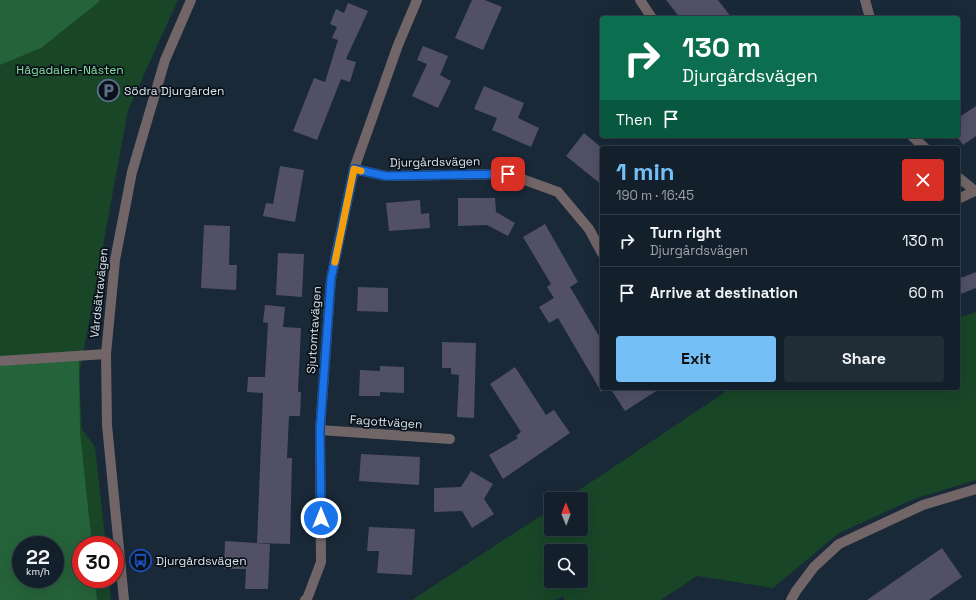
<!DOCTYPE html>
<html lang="en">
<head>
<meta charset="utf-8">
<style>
  :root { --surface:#131f2a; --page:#202c36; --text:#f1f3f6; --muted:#9da2a8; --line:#323d47; --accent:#74c0f6 }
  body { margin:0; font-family:"Space Grotesk",sans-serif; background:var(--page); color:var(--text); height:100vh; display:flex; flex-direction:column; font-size:15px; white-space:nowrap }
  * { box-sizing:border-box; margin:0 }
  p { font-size:13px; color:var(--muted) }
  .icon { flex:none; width:22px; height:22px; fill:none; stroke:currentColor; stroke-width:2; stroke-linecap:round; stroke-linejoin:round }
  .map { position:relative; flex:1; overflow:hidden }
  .sheet { position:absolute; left:600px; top:146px; width:360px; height:244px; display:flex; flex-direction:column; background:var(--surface); border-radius:4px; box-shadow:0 4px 16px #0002,0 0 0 1px var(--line) }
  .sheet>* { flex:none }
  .guide { position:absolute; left:600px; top:16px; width:360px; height:122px; border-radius:4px; box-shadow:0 4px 16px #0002,0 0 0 1px var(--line); background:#0b6e4f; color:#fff; overflow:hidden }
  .needle { width:26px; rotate:359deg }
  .controls { position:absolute; left:544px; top:492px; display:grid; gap:8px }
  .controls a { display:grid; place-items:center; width:44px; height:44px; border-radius:4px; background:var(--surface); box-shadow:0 4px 16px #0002,0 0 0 1px var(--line); font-size:20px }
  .speed { position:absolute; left:12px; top:536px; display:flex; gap:8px; font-size:20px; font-weight:700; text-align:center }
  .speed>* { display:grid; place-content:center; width:52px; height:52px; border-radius:50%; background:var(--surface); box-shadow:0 4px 16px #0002,0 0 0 1px var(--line); line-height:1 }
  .speed small { font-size:10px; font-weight:400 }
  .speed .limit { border:6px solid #d22; background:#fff; color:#111 }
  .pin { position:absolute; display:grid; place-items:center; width:34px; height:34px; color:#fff; margin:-17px; border-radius:8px; box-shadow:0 2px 6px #0006 }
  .me { position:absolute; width:44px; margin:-22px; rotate:0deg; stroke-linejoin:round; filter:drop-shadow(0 0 3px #0008) }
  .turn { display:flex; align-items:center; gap:14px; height:84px; padding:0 16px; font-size:18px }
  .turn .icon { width:52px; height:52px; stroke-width:2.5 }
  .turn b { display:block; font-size:28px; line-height:34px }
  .then { display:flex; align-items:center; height:38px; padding:0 16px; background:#0003; gap:8px; font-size:15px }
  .round { display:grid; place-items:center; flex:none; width:42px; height:42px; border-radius:4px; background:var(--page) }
  .overview { display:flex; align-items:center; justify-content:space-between; height:68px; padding:0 16px }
  h1 { font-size:24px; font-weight:700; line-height:30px; color:var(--accent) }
  .button { display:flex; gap:8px; margin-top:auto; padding:8px 16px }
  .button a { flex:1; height:46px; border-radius:4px; background:var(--accent); color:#111; font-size:16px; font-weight:700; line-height:46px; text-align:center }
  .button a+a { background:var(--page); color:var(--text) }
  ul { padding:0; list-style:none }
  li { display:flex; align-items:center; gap:12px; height:52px; padding:0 16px; border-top:1px solid var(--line) }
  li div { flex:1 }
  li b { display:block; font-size:15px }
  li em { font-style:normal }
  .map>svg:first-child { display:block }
  .green { fill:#184627; fill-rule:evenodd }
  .forest { fill:#25633a; fill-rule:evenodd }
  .building { fill:#525066 }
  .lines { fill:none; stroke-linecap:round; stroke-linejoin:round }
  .minor { stroke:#716567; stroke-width:10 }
  .tertiary { stroke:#716567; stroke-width:10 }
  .route-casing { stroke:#114b97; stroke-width:10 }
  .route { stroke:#1a73e8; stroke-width:7 }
  .slow { stroke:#f59e0b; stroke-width:7 }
  .labels { text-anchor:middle; stroke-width:3.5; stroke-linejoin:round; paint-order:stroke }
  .park-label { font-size:12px; fill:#86dd9d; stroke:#0a1118 }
  .poi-label { font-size:12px; fill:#d7e2ec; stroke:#0a1118; text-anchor:start }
  .street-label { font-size:12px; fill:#d7e2ec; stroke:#0a1118 }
</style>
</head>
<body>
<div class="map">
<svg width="976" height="600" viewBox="0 0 976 600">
  <rect width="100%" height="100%" fill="#192938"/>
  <g class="green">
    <path d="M0,0h178l-50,110 -49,266 3,53 13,18 11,98h-25v34h28l2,21h-111zM21,545h34v34h-34z"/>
    <path d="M976,312v168l-62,19 -75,34 -66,55 -76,-12 -36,24h-96l-2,-4 -8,4h-143l139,-91v20h30v-30h-15l165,-111h227v-70zM551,551h30v30h-30z"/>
  </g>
  <g class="forest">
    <path d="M0,0h99l1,1 -59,47 -41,17z"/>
    <path d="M86,355l-7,6 1,71 12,113h-11v34h14l2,21h-97v-239zM21,545h34v34h-34z"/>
  </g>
  <g class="building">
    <path d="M472,0h13l17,7 -19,43 -28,-12z"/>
    <path d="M666,0h52l14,18h-52z"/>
    <path d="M348,3l20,8 -22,48 10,3 -6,20 -9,-3 -24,61 -24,-9 21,-53 11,4 13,-42 -6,-2 5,-11 -7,-3 6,-15 8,4z"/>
    <path d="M423,46l25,10 -8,19 11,6 -13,27 -26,-12 15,-32 -10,-4z"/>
    <path d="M484,86l40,17 -6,15 21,10 -8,19 -39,-17 5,-12 -23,-9z"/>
    <path d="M976,106v30l-13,9 -5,-7v-20z"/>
    <path d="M584,133l18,15v37l-36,-29z"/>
    <path d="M280,166l24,4 -9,52 -32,-6 3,-13 7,1z"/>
    <path d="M458,198h37l1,14 19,11 -7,13 -21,-11 -29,1z"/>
    <path d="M420,200l1,14 8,-1 1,15 -41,3 -3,-28z"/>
    <path d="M545,224l33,58 -8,5 32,54v52l-44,-75 -9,5 -10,-16 15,-9 -7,-11 4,-3 -28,-47z"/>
    <path d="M204,225l26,1 -1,39h8l-1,25 -35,-2z"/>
    <path d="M278,253l26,1 -2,43 -26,-2z"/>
    <path d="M976,272v16l-18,7v-16z"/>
    <path d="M358,287l30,1v24l-31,-1z"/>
    <path d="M265,305l20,2 -2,20 18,1 -3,64h3l-1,24h-11l-2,42h5l-2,86 -33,-1 6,-150 -16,-1 1,-15h17l3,-54 -5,-1z"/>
    <path d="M442,342l34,1 -2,75 -17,-1 2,-42 -8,-1v-6h-9z"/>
    <path d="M380,366l24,1v26l-24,-1v4h-21l1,-26 20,1z"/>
    <path d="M515,367l31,48 8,-5 16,23 -67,46 -14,-24 29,-17 -2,-2 5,-4 -31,-48z"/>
    <path d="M610,388h51l-36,23z"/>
    <path d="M361,454l59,3 -1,28 -60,-4z"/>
    <path d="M471,471l22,13 -9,15 10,15 -22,14 -10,-17 -28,1v-24l27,-1z"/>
    <path d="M369,527l46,2 -3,46 -35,-2 2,-22h-12z"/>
    <path d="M225,541l45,3 -2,45h-23l1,-20h-22z"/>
    <path d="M942,548l20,29 -33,23h-62z"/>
  </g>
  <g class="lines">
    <g class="minor">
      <path d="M640,0l12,18"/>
      <path d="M865,0l5,18"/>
      <path d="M912,136l13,12"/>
      <path d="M354,169l32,7 122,-2 50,18 31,37 13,24"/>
      <path d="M958,177l17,14 -17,8"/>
      <path d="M0,361l106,-7"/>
      <path d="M320,430l130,9"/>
      <path d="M305,600l2,-1 14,-37 -1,-132 11,-151 23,-110 44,-124 19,-45"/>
      <path d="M791,600l5,-9 18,-24 25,-23 84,-39 53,-16"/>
    </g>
    <path class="tertiary" d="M124,600l-17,-175 -1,-71 9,-94 17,-88 33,-112 26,-60"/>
  </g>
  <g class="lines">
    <defs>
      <path id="route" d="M321,518l-1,-88 11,-151 23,-110 32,7 122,-2"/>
    </defs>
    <use href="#route" class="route-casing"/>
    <use href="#route" class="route"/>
    <path class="slow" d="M335,262l19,-93 7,2"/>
  </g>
  <defs>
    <symbol id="parking-ring" viewBox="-11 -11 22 22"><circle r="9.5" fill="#0a1118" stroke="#5c6f8a" stroke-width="1.5"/><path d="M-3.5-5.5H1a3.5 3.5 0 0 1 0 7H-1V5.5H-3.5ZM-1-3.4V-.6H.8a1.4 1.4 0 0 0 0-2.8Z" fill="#5c6f8a"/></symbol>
    <symbol id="bus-ring" viewBox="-11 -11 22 22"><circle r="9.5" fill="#0a1118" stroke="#1a4fb4" stroke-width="1.5"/><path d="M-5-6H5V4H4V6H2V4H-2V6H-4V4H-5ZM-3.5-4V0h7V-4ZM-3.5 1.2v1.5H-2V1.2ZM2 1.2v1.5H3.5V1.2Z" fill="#1a4fb4"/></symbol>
  </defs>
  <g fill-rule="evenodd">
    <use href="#parking-ring" x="96" y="78" width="25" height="25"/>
    <use href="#bus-ring" x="128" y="548" width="25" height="25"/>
  </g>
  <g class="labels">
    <g class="park-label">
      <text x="70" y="74">Hågadalen-Nåsten</text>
    </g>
    <g class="poi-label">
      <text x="124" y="95">Södra Djurgården</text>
      <text x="156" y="565">Djurgårdsvägen</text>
    </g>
    <g class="street-label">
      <text transform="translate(435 162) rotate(-1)" y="4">Djurgårdsvägen</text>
      <text transform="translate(99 293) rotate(-84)" y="4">Vårdsätravägen</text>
      <text transform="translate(314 330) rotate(-86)" y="4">Sjutomtavägen</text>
      <text transform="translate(386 422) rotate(4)" y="4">Fagottvägen</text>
    </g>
  </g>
</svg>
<div class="controls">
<a><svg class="needle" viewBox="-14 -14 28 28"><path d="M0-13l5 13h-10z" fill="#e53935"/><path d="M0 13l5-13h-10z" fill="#9da2a8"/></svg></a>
<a><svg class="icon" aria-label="search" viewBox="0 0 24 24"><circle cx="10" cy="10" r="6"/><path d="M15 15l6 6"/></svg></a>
</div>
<div class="speed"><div>22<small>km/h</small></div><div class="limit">30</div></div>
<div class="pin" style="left:508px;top:174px;background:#d93025"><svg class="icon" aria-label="arrive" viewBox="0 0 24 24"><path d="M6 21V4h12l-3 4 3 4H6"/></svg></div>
<svg class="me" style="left:321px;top:518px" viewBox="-20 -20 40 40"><circle r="17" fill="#1a73e8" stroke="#fff" stroke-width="3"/><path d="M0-11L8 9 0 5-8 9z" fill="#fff"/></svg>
<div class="guide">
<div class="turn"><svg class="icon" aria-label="right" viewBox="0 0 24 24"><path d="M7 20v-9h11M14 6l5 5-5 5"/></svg><div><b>130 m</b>Djurgårdsvägen</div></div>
<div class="then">Then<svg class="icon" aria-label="arrive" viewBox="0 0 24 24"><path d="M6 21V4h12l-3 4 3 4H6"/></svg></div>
</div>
<section class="sheet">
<div class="overview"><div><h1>1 min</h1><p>190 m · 16:45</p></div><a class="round" style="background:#d93025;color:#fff"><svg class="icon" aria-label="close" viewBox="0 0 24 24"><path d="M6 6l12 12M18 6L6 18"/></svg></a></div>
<ul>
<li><svg class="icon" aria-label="right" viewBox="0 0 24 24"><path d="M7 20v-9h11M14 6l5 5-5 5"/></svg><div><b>Turn right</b><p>Djurgårdsvägen</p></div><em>130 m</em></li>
<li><svg class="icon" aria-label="arrive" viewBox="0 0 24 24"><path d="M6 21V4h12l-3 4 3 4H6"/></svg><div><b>Arrive at destination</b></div><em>60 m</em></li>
</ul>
<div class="button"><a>Exit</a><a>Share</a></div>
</section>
</div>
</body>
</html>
